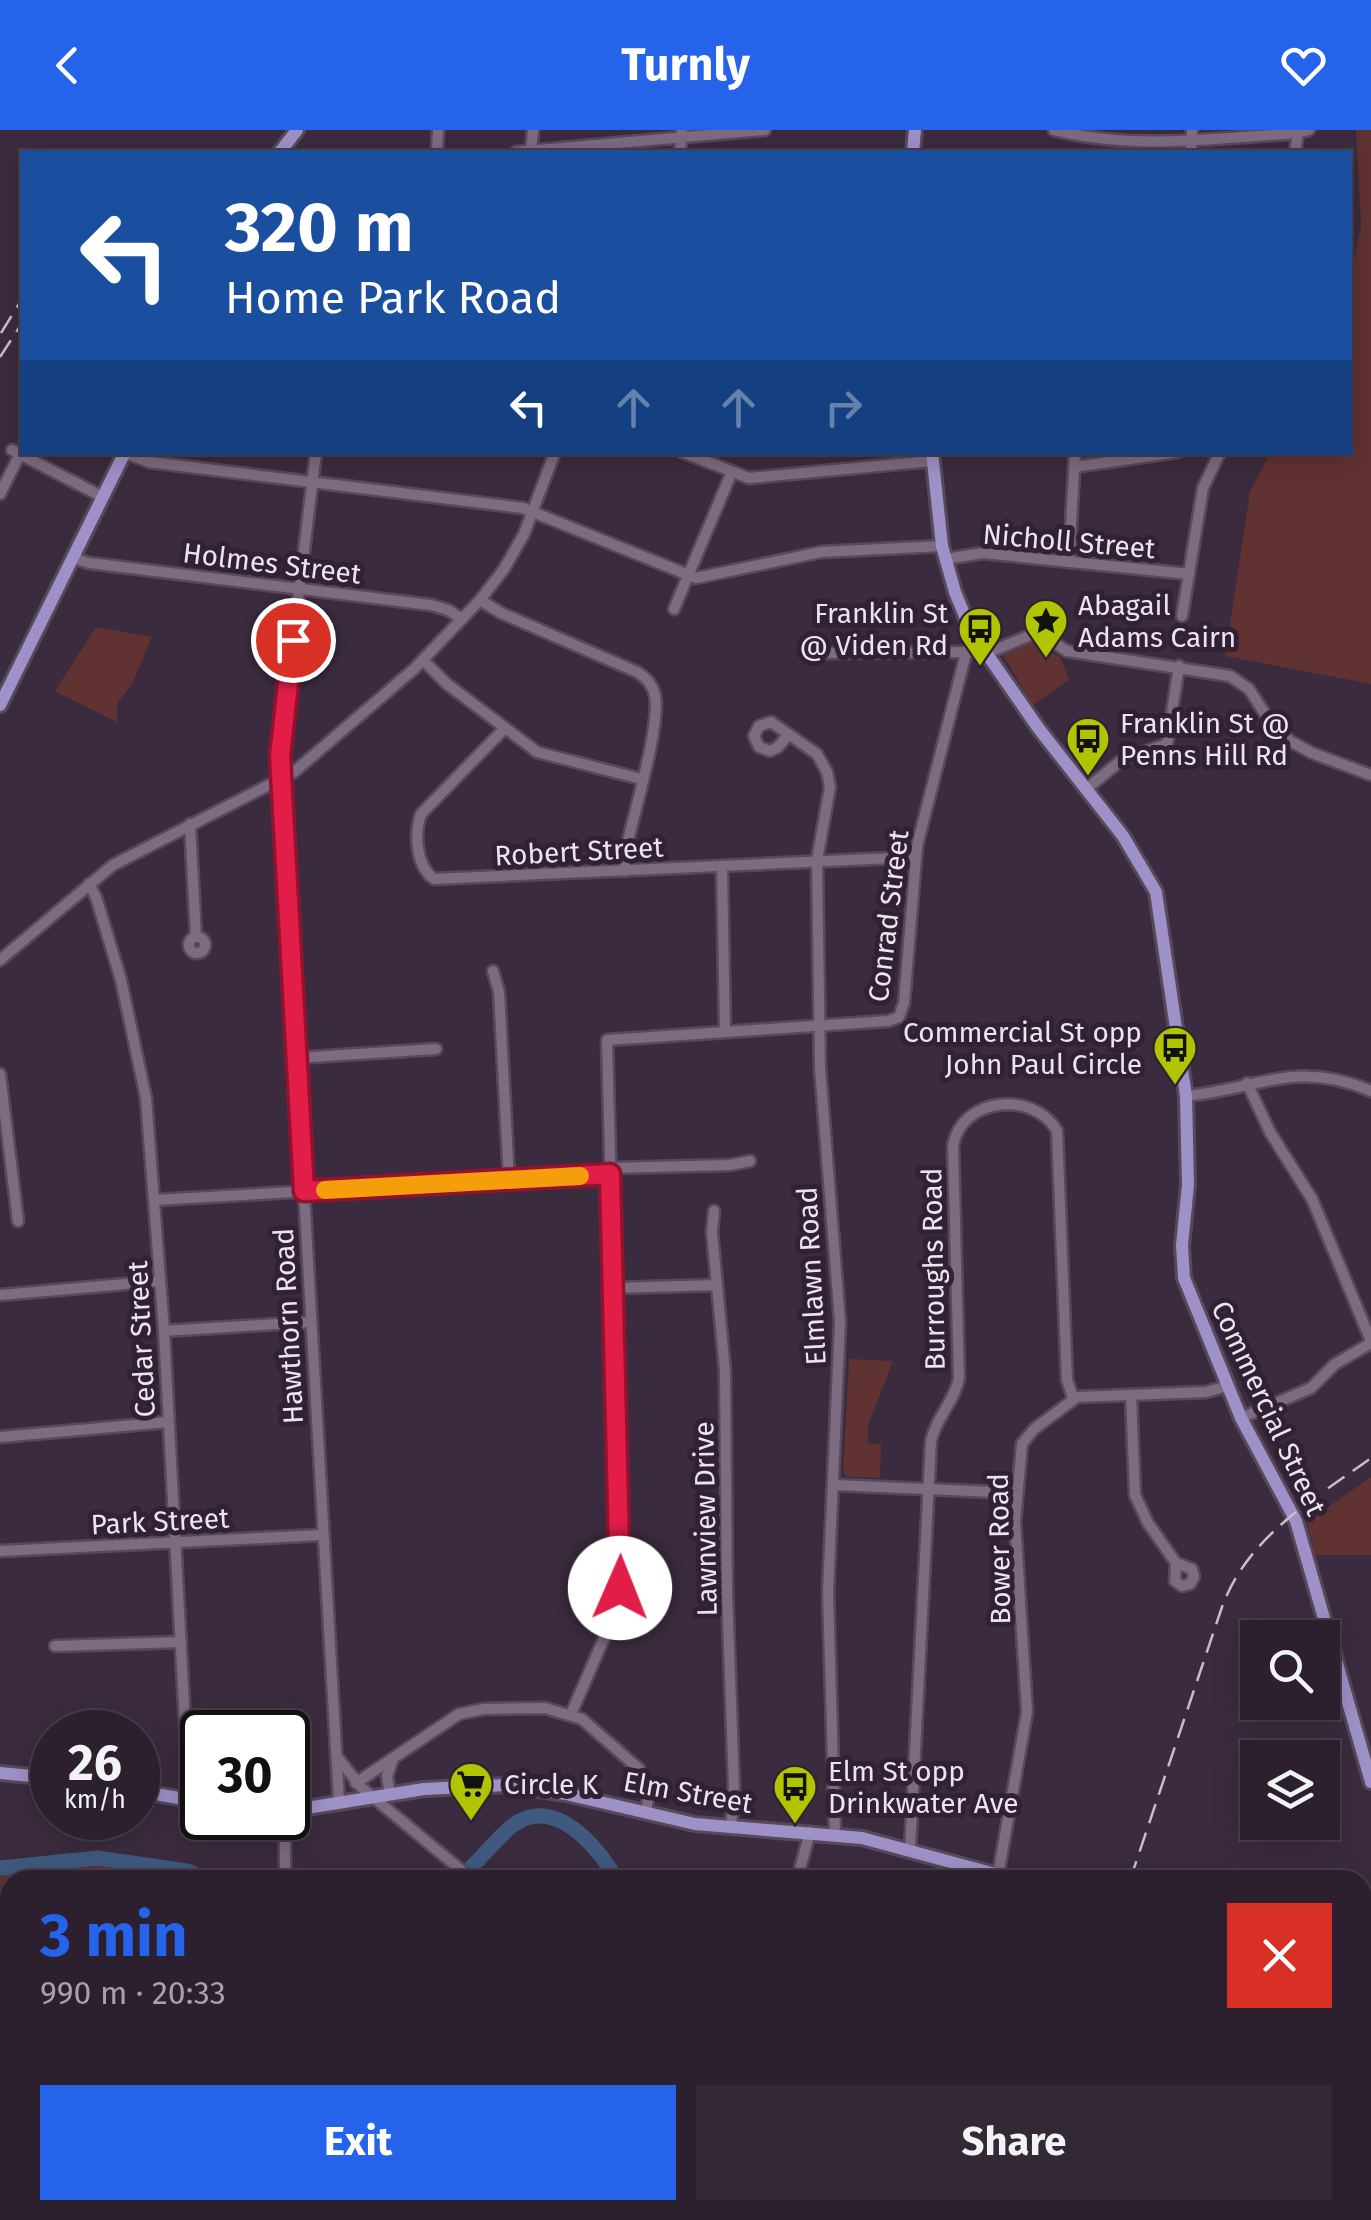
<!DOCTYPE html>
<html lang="en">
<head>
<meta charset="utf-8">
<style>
  :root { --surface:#2c202e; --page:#342836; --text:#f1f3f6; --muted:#a6a3aa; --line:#483e4a; --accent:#2563eb }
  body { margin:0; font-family:"Fira Sans",sans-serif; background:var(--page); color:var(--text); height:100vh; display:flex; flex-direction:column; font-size:38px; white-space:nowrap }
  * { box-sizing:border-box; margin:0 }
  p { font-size:32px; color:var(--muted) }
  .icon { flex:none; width:55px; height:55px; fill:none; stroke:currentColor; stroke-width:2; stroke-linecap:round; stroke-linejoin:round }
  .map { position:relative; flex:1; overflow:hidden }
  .side { position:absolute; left:0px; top:1740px; width:1372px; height:350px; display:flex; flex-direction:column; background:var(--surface); border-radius:30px 30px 0 0; box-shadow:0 5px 25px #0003,0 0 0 2px var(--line) }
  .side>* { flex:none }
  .banner { position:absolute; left:20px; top:20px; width:1332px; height:305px; border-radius:0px; box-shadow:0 5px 25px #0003,0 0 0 2px var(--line); background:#1a4fa0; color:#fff; overflow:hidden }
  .tools { position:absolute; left:1240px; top:1490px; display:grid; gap:20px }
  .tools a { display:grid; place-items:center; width:100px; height:100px; border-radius:0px; background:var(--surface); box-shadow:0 5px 25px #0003,0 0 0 2px var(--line); font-size:50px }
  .speed { position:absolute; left:30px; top:1580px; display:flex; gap:20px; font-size:50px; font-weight:700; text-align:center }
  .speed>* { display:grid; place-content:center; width:130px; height:130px; border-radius:50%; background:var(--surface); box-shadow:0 5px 25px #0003,0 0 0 2px var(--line); line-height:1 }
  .speed small { font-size:25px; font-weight:400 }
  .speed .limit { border:5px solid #111; border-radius:15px; background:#fff; color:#111 }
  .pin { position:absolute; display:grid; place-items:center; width:85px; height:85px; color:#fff; margin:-42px; border:5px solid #fff; border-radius:50%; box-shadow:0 2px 10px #0007 }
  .me { position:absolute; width:110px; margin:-55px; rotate:1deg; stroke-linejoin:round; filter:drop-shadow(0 0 8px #0008) }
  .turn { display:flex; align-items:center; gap:35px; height:210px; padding:0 40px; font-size:45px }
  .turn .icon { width:130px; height:130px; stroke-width:2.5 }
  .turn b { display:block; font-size:70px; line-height:85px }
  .lanes { display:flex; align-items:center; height:95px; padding:0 40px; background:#0003; justify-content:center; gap:50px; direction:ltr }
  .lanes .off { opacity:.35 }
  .round { display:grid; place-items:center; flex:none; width:105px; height:105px; border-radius:0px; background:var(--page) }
  .headline { display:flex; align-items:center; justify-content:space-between; height:170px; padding:0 40px }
  h1 { font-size:60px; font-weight:700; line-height:75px; color:var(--accent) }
  .action { display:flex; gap:20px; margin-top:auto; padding:20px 40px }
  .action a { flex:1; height:115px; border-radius:0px; background:var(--accent); color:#fff; font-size:40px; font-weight:700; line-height:115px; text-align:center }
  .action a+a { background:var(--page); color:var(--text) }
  header { display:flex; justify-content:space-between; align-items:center; height:130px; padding:0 40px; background:var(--accent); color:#fff; font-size:45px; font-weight:700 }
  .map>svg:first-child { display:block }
  .green { fill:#603231 }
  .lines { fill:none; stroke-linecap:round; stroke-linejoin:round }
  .river { stroke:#3f597f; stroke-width:15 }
  .minor-casing { stroke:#57495a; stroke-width:15 }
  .major-casing { stroke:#57495a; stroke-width:18 }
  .minor { stroke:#7d6b81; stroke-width:10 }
  .major { stroke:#9e91c8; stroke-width:12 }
  .rail { stroke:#c8bdca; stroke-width:2.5; stroke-dasharray:20 10; stroke-linecap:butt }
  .route-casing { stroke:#92132f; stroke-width:25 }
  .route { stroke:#e11d48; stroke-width:18 }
  .slow { stroke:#f59e0b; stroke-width:18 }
  .labels { text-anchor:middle; stroke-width:10; stroke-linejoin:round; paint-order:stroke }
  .street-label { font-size:28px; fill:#eee4f0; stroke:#312134 }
  .poi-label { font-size:28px; fill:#eee4f0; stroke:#312134; text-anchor:start }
</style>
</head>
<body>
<header><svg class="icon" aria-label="back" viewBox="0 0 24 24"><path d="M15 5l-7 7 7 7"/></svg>Turnly<svg class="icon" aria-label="heart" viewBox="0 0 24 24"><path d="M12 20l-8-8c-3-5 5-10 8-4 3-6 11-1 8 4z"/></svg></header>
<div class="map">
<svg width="1371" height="2090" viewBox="0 0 1371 2090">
  <rect width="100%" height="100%" fill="#3b2b3e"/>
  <g class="green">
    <path d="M1356,0h15v554l-146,-28 25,-164 20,-39 80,-1v-174l11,-52z"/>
    <path d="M96,497l56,10 -20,47 -15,19v19l-62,-31z"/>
    <path d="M1033,510c12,4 16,13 27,17l9,23 -36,25 -32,-53z"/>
    <path d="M849,1229l44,2 -25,65v17l13,1 -1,34 -33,-1 -4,-5z"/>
    <path d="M1371,1347v78h-56l-8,-33z"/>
    <path d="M97,1728l103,18 5,4h-195v139l-10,-4v-147z"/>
    <path d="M1015,2080h82l7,10h-91z"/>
  </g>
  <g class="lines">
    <g class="river">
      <path d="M0,1738l97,-10 90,13 21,9"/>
      <path d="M456,1750c22,-15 36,-38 56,-54 43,-33 86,22 105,54"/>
      <path d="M716,2080l5,10"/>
    </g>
    <defs>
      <g id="minor">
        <path d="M1054,0c78,20 154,9 233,4l22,-4"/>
        <path d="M437,22l1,-22"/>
        <path d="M516,22l249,-22"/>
        <path d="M531,22l2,-22"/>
        <path d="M680,22l2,-22"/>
        <path d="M1191,22l1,-22"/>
        <path d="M1295,22l3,-19"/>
        <path d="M12,320l91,47"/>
        <path d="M316,322l-37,304 60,1046"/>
        <path d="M682,322l67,26 183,-17"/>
        <path d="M125,323l24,9 374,46 173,70 125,-26 121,-6"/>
        <path d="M1074,337l104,-15"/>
        <path d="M0,364l20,-40"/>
        <path d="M73,428l16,5 342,42 17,5 14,9"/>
        <path d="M946,429l37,-6 206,21"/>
        <path d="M1069,432l6,-110"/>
        <path d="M480,470l21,13 136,59c10,6 16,13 18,24 6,30 -23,123 -30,158v17"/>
        <path d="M674,479l57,-135"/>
        <path d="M1182,486l21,-128 17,-36"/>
        <path d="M813,523l159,-1"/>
        <path d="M985,524l53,-22 29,19 163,25 19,13 20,31 21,21 22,12 59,22"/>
        <path d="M423,530l24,24 90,68 104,27"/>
        <path d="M504,599l-83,85c-7,20 -5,52 13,65l481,-22"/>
        <path d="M788,605l-10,12 -8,4 -11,-4 -5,-11 5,-10 12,-4 46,32 10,18 3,15 -13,73 3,208 20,254 -12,269 7,243"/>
        <path d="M1086,659l37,-30 44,-15 12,-78"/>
        <path d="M190,694l6,113"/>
        <path d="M722,737l3,165"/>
        <path d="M89,754l7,13 25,83 25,118 18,233 25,468"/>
        <circle cx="197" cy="815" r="8"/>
        <path d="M0,830l113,-95 181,-93 120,-103 66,-69 24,-31 20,-35 31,-82"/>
        <path d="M493,841l6,21 10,187"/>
        <path d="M296,928l140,-9"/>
        <path d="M0,944l18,147"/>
        <path d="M1247,953l23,49 42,67 59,142"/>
        <path d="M1186,966c72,-7 111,-37 185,-5"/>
        <path d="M610,1038l120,-3 20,-4"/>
        <path d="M155,1070l455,-26"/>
        <path d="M714,1081l-2,21 13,139 2,221 7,195 -3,41"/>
        <path d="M613,1158l104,-3"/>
        <path d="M0,1165l160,-14"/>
        <path d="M164,1201l146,-9"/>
        <path d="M1131,1265l4,100 13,28 28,40"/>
        <path d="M1241,1288l70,-30 24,-24 36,-21"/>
        <path d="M0,1307l168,-15"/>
        <path d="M834,1355l183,8"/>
        <path d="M0,1421l322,-16"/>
        <path d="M1176,1433l16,6 2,8 -4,7 -8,2 -7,-5z"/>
        <path d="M55,1516l126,-4"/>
        <path d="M571,1584l41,-94 9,-49 -14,-531 281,-19 11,-4 5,-14 13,-157 49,-193"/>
        <path d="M337,1627l25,31 111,92"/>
        <path d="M356,1653l103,-69 25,-5 61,-1 37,11 57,50 10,21 -3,23"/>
        <path d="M390,1665l-3,-19 6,-17"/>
        <path d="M285,1688v62"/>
        <path d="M910,1719l21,-408c5,-24 24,-40 28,-63l-6,-232c8,-49 81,-56 104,-15l10,249 6,18"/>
        <path d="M998,1745l29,-163 -12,-191 7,-77 12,-15 43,-32 129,-5 22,-6"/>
        <path d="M797,1750l13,-48"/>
        <path d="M0,1951l10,6"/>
        <path d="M1362,1960l9,3"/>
        <path d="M341,2080l16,10"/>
        <path d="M863,2080l12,10"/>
        <path d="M6,2090l5,-10"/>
        <path d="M159,2090l6,-10"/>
      </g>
      <g id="major">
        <path d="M280,22l17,-22"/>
        <path d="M913,22l2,-22"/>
        <path d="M932,322l10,94 13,46 16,39 68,98 84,107 33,56 30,204 2,89 -6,60 2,33 57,140 55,103 75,261"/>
        <path d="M0,575l125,-253"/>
        <path d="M0,1643l52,5"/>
        <path d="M138,1661l64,11"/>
        <path d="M288,1681l136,-22 82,-4 60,9 129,30 167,14 155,42"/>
        <path d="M1362,1800l9,2"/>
      </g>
    </defs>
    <use href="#minor" class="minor-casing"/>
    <use href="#major" class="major-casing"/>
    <use href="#minor" class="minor"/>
    <use href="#major" class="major"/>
    <g class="rail">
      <path d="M1,203l21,-34"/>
      <path d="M0,227l22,-34"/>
      <path d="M1130,1750l92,-273c26,-71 91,-107 149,-149"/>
      <path d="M0,1888l10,3"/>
      <path d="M389,2080l14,10"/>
      <path d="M1146,2080l1,10"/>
    </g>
  </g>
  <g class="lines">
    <defs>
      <path id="route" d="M293,510l-13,116 24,435 306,-17 10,414"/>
    </defs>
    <use href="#route" class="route-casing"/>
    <use href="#route" class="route"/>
    <path class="slow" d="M325,1060l255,-14"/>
  </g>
  <defs>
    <symbol id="sight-pin" viewBox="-11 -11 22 30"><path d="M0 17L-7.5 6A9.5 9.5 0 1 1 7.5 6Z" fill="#b0c500" stroke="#312134"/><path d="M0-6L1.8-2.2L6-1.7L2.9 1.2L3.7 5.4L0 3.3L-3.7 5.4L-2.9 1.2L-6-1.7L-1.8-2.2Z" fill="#111"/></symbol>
    <symbol id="bus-pin" viewBox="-11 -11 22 30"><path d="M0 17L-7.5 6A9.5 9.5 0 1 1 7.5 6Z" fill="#b0c500" stroke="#312134"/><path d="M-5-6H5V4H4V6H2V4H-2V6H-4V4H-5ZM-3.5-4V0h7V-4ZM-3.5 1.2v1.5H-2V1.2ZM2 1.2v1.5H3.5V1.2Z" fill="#111"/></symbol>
    <symbol id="supermarket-pin" viewBox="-11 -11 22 30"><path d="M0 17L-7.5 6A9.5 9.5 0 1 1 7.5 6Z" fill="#b0c500" stroke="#312134"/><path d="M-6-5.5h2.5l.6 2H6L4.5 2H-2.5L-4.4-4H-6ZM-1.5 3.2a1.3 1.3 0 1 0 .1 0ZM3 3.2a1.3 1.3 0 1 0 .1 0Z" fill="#111"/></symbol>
  </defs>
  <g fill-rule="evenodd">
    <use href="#sight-pin" x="1021" y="466" width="50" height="68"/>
    <use href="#bus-pin" x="955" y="474" width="50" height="68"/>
    <use href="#bus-pin" x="1063" y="584" width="50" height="68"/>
    <use href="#bus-pin" x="1150" y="893" width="50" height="68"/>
    <use href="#supermarket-pin" x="446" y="1629" width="50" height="68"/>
    <use href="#bus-pin" x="770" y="1632" width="50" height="68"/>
  </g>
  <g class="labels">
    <g class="street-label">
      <text transform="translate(1069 411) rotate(5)" y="10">Nicholl Street</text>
      <text transform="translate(272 433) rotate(7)" y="10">Holmes Street</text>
      <text transform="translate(579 721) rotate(-3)" y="10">Robert Street</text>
      <text transform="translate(888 786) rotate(-83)" y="10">Conrad Street</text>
      <text transform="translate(933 1139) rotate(-91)" y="10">Burroughs Road</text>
      <text transform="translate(811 1146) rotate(-93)" y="10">Elmlawn Road</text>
      <text transform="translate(288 1196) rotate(-93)" y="10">Hawthorn Road</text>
      <text transform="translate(141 1209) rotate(-93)" y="10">Cedar Street</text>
      <text transform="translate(1269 1278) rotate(65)" y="10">Commercial Street</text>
      <text transform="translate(705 1389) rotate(-91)" y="10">Lawnview Drive</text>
      <text transform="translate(160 1391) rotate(-3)" y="10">Park Street</text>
      <text transform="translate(999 1419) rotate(-91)" y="10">Bower Road</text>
      <text transform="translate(688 1662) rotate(10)" y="10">Elm Street</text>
    </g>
    <g class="poi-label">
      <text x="1078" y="485">Abagail<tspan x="1078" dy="32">Adams Cairn</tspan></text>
      <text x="948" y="493" text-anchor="end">Franklin St<tspan x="948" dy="32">@ Viden Rd</tspan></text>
      <text x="1120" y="603">Franklin St @<tspan x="1120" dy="32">Penns Hill Rd</tspan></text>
      <text x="1142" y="912" text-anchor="end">Commercial St opp<tspan x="1142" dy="32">John Paul Circle</tspan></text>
      <text x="828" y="1651">Elm St opp<tspan x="828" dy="32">Drinkwater Ave</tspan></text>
      <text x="504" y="1664">Circle K</text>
    </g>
  </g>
</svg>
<div class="tools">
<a><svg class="icon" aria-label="search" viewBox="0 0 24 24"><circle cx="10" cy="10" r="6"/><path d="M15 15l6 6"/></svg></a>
<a><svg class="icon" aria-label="layers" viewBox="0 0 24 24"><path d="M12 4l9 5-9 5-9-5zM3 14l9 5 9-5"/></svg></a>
</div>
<div class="speed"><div>26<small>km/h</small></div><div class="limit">30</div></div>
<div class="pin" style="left:293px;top:510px;background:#d93025"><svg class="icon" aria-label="arrive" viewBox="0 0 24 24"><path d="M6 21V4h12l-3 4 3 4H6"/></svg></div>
<svg class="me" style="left:620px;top:1458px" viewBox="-20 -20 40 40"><circle r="19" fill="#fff"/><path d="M0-13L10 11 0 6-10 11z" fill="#e11d48"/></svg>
<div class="banner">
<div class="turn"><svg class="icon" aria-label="left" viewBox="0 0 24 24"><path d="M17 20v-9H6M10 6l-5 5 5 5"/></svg><div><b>320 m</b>Home Park Road</div></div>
<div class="lanes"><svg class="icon" aria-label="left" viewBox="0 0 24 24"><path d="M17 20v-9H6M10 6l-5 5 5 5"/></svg><svg class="icon off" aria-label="ahead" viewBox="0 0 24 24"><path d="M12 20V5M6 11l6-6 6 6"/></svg><svg class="icon off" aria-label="ahead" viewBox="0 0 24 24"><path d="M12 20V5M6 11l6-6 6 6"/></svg><svg class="icon off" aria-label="right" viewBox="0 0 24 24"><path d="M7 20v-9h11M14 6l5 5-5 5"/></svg></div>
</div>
<section class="side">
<div class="headline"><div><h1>3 min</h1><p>990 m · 20:33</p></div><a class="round" style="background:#d93025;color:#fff"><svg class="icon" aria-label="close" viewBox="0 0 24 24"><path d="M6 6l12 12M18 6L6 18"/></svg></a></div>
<div class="action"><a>Exit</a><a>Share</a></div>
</section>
</div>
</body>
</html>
